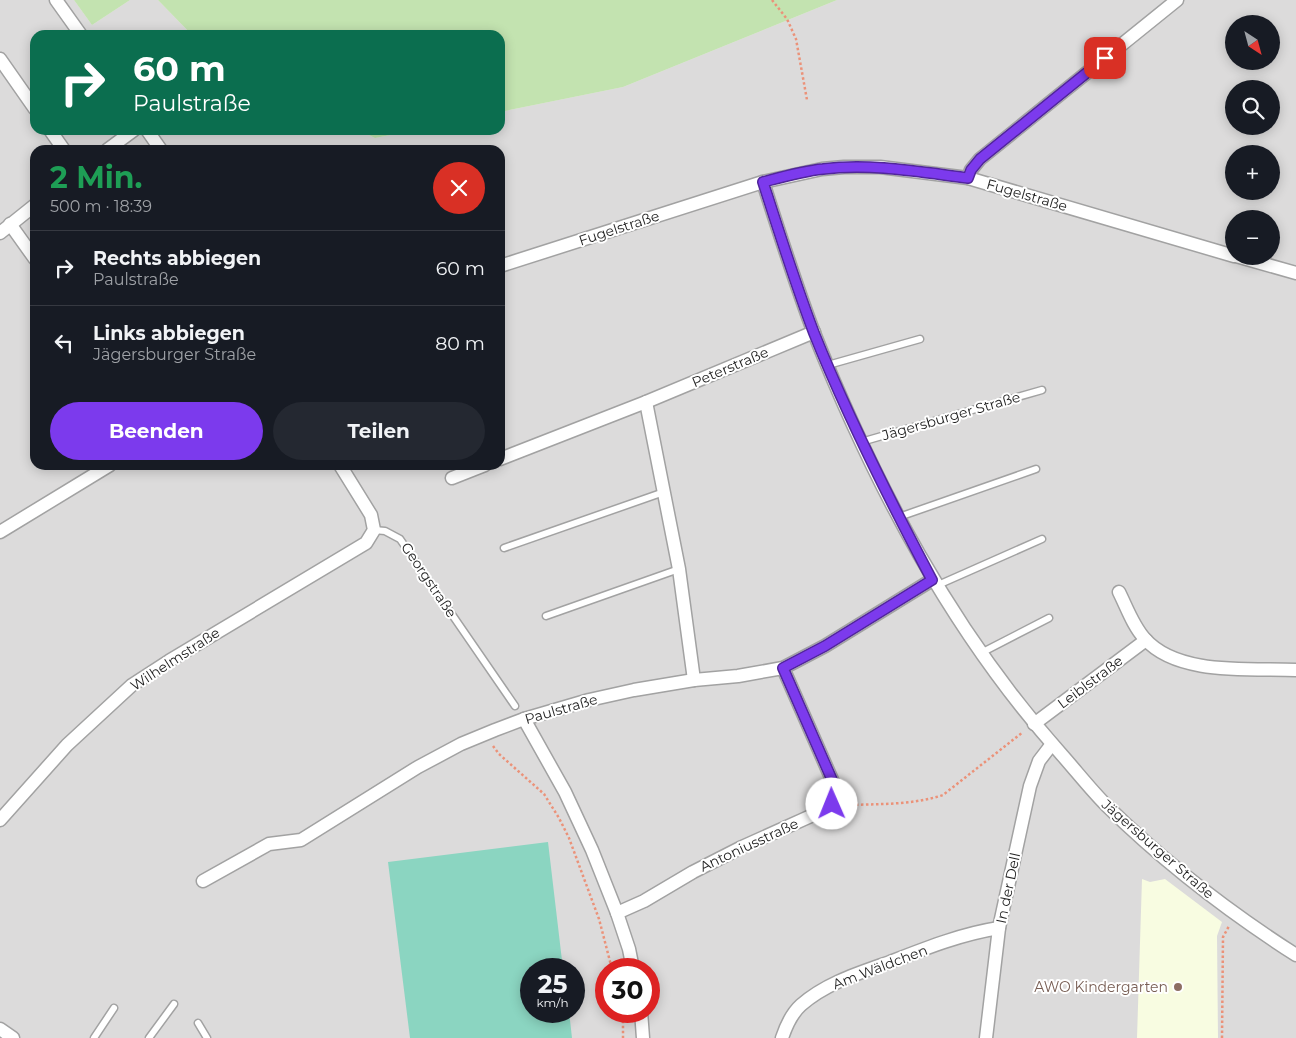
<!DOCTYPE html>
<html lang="de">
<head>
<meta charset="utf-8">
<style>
  :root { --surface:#171b24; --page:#242831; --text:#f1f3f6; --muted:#9ea1a6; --line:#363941; --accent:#7c3aed }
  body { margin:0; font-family:Montserrat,sans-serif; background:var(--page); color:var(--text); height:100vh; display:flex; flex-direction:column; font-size:19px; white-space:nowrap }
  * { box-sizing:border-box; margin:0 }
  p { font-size:16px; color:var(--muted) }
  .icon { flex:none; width:28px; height:28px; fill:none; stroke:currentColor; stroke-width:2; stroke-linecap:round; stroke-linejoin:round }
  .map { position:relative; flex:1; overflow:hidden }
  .sheet { position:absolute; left:30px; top:145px; width:475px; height:325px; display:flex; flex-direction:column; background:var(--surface); border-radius:15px; box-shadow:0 2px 12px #0003 }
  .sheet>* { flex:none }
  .hud { position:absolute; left:30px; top:30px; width:475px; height:105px; border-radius:15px; box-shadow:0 2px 12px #0003; background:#0b6e4f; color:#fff; overflow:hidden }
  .needle { width:32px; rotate:144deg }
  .buttons { position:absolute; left:1225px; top:15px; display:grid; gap:10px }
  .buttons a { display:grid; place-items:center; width:55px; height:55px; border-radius:50%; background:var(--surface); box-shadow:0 2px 12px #0003; font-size:25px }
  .speed { position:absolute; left:520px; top:958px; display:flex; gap:10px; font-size:25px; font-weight:700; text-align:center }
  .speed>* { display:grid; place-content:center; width:65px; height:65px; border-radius:50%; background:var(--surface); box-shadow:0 2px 12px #0003; line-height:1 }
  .speed small { font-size:12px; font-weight:400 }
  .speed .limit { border:8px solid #d22; background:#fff; color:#111 }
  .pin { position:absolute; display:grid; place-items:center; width:42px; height:42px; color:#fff; margin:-21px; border-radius:10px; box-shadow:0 2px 8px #0006 }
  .me { position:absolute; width:55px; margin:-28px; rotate:359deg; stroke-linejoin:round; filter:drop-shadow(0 0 4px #0008) }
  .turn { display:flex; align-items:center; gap:18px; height:105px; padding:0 20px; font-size:22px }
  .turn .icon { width:65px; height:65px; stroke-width:2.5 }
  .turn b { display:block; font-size:35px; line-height:42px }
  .round { display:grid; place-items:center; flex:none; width:52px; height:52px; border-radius:26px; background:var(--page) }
  .summary { display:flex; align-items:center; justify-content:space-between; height:85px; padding:0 20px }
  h1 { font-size:30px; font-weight:700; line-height:38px; color:#1e9e55 }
  .primary-button { display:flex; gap:10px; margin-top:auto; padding:10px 20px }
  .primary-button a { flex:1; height:58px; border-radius:30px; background:var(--accent); color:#fff; font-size:20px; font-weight:700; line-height:58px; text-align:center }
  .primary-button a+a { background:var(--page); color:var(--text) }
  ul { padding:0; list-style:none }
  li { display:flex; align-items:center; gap:15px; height:75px; padding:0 20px; border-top:1px solid var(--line) }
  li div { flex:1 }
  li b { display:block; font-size:19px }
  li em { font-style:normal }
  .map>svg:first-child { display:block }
  .residential { fill:#dcdbdb; fill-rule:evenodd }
  .education { fill:#f8fce1 }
  .grass { fill:#c3e3b0 }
  .pitch { fill:#8bd5c1 }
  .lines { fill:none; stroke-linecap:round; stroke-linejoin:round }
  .lane-casing { stroke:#a2a2a2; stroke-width:9 }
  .street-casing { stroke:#a2a2a2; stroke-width:15 }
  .path { stroke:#eb9279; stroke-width:2.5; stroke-dasharray:2.5 2.5; stroke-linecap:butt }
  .lane { stroke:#fff; stroke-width:6 }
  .street { stroke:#fff; stroke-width:12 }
  .route-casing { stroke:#51269a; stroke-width:12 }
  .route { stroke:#7c3aed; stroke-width:9 }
  .education-dot { fill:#8d6e63; stroke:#fff; stroke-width:2 }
  .labels { text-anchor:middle; stroke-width:4; stroke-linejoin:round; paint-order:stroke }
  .street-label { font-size:14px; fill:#1e1e1e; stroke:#fff }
  .education-label { font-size:14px; fill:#785e54; stroke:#fff; text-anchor:end }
</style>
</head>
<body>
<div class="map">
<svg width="1296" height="1038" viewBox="0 0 1296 1038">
  <rect width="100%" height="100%" fill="#eeece5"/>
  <path class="residential" d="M0,0h74l18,25 38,-25h28l34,35h-157v95h324l16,8 40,-8h85v-18l123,-25 214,-87h459v1038h-1296zM1234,24h37v37h-37zM1234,89h37v37h-37zM35,150h465v315h-465zM1234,154h37v37h-37zM1234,219h37v37h-37zM531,969h43v42h-43zM606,969h43v42h-43z"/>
  <path class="education" d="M1142,879l8,3 15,-3 57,43 -5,14 1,102h-81z"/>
  <g class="grass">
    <path d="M74,0h56l-38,25z"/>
    <path d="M158,0h679l-214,87 -123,25v-77h-308z"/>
    <path d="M359,130h56l-40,8z"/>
  </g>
  <path class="pitch" d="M548,842l15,127h-32v42h38l3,27h-162l-22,-176z"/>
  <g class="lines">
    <defs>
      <g id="lane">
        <path d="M828,365l92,-26"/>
        <path d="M861,442l181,-52"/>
        <path d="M899,517l137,-48"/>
        <path d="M374,530l11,1 15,8 115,167"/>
        <path d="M504,548l160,-56"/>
        <path d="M938,585l104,-46"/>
        <path d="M546,616l133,-47"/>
        <path d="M981,653l68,-35"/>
        <path d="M198,1023l9,15"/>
        <path d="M94,1038l20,-30"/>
        <path d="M149,1038l25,-34"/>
      </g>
      <g id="street">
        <path d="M56,0l25,35"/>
        <path d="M0,59l35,50"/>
        <path d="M50,130l14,20"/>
        <path d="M147,130l14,20"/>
        <path d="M107,150l27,-20"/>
        <path d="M968,178l3,-8 9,-11 197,-159"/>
        <path d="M763,182c16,50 32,101 51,151 61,153 138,299 248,422 15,17 29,35 45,51 57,56 122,106 189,149"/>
        <path d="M10,224l25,35"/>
        <path d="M0,233l35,-28"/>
        <path d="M1236,256l60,17"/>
        <path d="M500,266l263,-84 59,-13 22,-2h36l88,11 266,78"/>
        <path d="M646,402l33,167 15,111"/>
        <path d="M500,459l146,-57 168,-70"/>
        <path d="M452,478l33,-13"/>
        <path d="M0,532l110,-67"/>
        <path d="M1119,592c8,16 14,34 26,47 33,37 106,29 151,31"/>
        <path d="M524,719l41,73 27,58 25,63 12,36 4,20"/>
        <path d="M1034,724l112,-84"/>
        <path d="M0,820l67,-75 65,-60 37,-24 197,-118 8,-13 -3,-15 -31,-50"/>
        <path d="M203,881l66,-37 32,-4 117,-73 43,-23 34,-14 29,-11 65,-19 45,-10 60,-10 44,-4 45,-8 42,-22 107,-66"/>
        <path d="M617,913l27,-12 49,-29 49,-25 80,-36 10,-7 2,-11 -1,-11 -50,-114"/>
        <path d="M641,1011l2,27"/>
        <path d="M0,1029l13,9"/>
        <path d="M782,1038c4,-12 9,-24 19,-33 25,-22 58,-32 89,-43 36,-14 71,-28 109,-34"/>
        <path d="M986,1038l13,-110 31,-142 9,-25 13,-17"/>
      </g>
    </defs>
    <use href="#lane" class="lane-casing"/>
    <use href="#street" class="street-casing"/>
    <g class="path">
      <path d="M772,0l15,19 9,20 11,61"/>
      <path d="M493,746l6,8 45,40 15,24 10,20 30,81 13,50"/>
      <path d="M846,805c32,-1 67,0 97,-10l80,-63"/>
      <path d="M621,1011l2,11v16"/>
      <path d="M1222,1038l1,-101 6,-11"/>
    </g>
    <use href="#lane" class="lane"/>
    <use href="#street" class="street"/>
  </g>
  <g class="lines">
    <defs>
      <path id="route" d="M832,804l2,-10 -1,-12 -50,-114 42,-22 107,-66c-43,-81 -84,-162 -118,-247 -19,-50 -35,-101 -51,-151 19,-5 40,-11 60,-13 48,-6 97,3 145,9l3,-8 9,-11 125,-101"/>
    </defs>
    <use href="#route" class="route-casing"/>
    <use href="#route" class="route"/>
  </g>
  <circle class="education-dot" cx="1178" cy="987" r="5"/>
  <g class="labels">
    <g class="street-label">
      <text transform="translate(1027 195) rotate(16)" y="5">Fugelstraße</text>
      <text transform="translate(619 228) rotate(-18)" y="5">Fugelstraße</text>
      <text transform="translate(730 367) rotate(-23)" y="5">Peterstraße</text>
      <text transform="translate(951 416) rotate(-16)" y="5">Jägersburger Straße</text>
      <text transform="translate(429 580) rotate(56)" y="5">Georgstraße</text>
      <text transform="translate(175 659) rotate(-33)" y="5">Wilhelmstraße</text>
      <text transform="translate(1090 682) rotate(-37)" y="5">Leiblstraße</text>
      <text transform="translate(561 709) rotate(-16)" y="5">Paulstraße</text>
      <text transform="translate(749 845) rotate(-25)" y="5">Antoniusstraße</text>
      <text transform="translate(1158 849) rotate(41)" y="5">Jägersburger Straße</text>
      <text transform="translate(1008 888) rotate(-78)" y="5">In der Dell</text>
      <text transform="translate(880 967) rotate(-21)" y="5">Am Wäldchen</text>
    </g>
    <g class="education-label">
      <text x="1168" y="992">AWO Kindergarten</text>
    </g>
  </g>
</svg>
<div class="buttons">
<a><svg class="needle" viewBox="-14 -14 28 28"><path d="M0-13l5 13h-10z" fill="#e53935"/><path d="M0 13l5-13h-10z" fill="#9ea1a6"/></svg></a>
<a><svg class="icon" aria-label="search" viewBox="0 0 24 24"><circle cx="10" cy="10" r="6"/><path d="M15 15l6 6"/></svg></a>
<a>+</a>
<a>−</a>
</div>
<div class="speed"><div>25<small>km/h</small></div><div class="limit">30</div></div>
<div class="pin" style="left:1105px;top:58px;background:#d93025"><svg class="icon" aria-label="arrive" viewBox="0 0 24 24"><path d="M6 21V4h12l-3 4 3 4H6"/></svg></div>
<svg class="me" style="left:832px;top:804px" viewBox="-20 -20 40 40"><circle r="19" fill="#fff"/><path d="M0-13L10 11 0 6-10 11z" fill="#7c3aed"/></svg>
<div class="hud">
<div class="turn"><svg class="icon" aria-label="right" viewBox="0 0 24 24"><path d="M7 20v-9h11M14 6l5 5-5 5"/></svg><div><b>60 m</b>Paulstraße</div></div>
</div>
<section class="sheet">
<div class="summary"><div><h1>2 Min.</h1><p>500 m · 18:39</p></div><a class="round" style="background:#d93025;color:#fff"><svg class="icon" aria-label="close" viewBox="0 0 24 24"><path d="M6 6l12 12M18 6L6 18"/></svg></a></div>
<ul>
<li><svg class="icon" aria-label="right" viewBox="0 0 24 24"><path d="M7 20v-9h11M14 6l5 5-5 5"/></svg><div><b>Rechts abbiegen</b><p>Paulstraße</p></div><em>60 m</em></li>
<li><svg class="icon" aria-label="left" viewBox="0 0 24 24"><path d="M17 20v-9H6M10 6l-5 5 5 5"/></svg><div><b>Links abbiegen</b><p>Jägersburger Straße</p></div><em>80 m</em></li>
</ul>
<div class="primary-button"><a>Beenden</a><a>Teilen</a></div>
</section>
</div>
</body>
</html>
